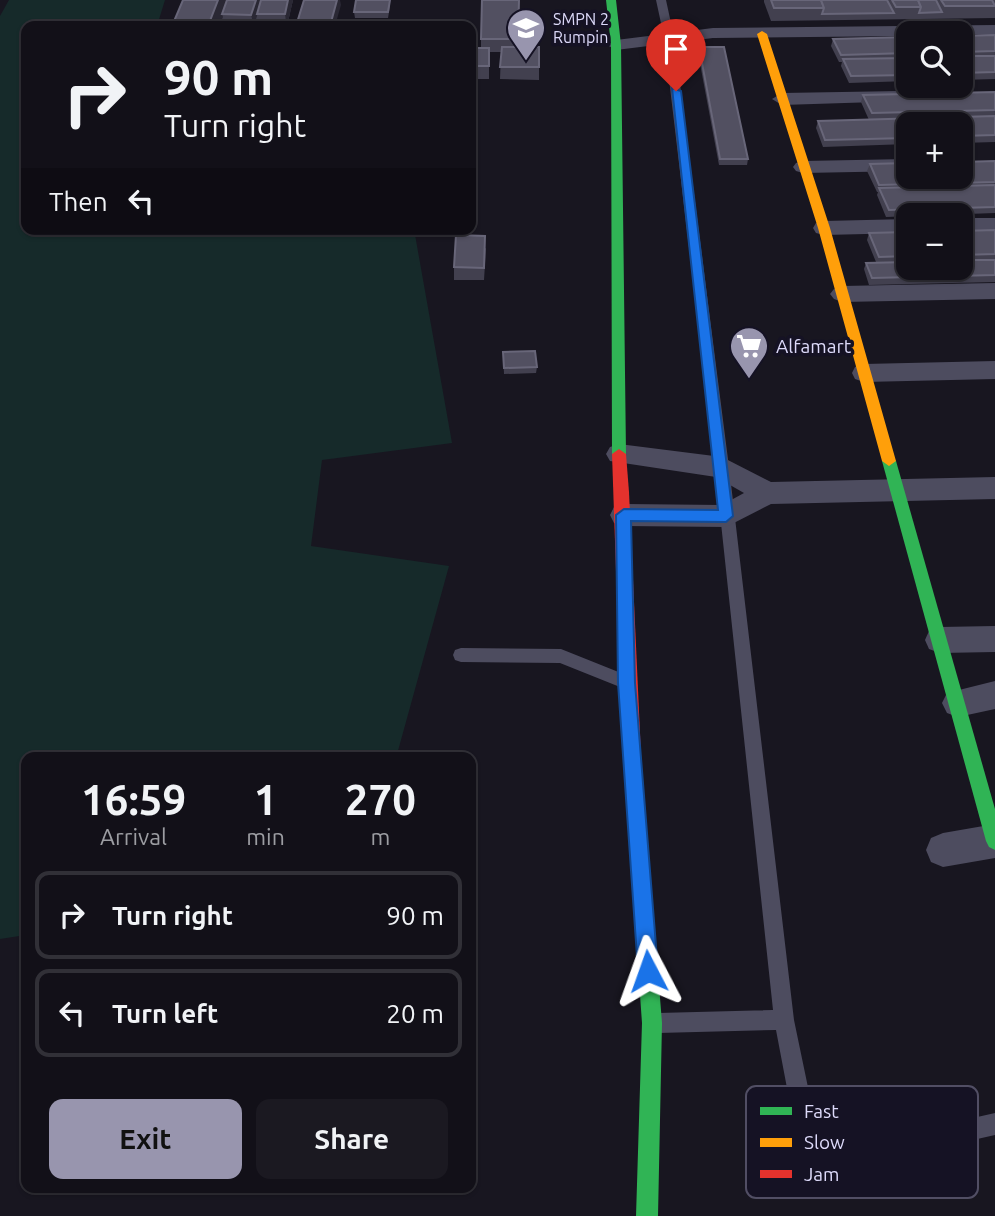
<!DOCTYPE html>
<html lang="en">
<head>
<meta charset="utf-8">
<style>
  :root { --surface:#121018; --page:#1b1921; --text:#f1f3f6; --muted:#9c9da2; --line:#313037; --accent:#9895ae }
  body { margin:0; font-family:Ubuntu,sans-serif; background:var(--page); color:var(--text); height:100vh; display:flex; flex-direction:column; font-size:26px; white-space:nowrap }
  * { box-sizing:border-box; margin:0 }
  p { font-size:23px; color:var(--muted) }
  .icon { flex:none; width:38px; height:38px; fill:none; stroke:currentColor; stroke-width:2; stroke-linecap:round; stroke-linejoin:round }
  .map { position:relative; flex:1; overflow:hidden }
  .side { position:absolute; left:21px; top:752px; width:455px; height:441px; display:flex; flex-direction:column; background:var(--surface); border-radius:14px; box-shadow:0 2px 5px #0004,0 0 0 2px var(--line) }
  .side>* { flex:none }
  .banner { position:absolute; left:21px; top:21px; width:455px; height:214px; border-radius:14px; box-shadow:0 2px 5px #0004,0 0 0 2px var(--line); background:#121018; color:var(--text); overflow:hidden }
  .tools { position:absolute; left:896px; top:21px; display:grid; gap:14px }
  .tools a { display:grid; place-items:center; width:77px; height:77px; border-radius:14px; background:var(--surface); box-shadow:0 2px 5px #0004,0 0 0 2px var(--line); font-size:35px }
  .pin { position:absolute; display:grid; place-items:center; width:60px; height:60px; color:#fff; margin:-72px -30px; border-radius:50% 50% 50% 0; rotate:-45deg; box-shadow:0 0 7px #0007 }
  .pin .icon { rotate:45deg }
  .me { position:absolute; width:77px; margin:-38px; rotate:356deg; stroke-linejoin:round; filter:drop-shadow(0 0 5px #0008) }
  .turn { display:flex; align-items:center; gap:24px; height:147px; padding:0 28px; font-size:32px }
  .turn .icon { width:91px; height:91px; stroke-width:2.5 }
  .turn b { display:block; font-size:49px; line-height:60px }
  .then { display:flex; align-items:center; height:66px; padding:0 28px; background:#0003; gap:14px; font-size:26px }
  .eta { display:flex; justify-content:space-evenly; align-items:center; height:119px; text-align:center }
  .eta b { font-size:42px; font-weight:600; line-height:49px }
  .cta { display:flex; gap:14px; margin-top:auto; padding:14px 28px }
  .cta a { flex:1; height:80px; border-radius:14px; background:var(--accent); color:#111; font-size:28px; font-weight:600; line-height:80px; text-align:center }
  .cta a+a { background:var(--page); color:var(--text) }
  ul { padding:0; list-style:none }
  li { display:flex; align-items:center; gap:21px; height:88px; margin:0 14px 10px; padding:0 14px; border:4px solid var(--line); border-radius:14px }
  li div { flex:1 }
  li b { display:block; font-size:26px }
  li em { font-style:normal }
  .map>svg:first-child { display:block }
  .green { fill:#162a2a }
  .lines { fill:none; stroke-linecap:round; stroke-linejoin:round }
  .lane { fill:#4d4c5f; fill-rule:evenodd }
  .street { fill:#4d4c5f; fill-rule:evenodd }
  .fast { fill:#30b455; fill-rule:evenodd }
  .slow { fill:#ff9f0a; fill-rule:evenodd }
  .jam { fill:#e5322d; fill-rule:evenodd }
  .wall { fill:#42404f }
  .shaded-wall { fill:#2a2834 }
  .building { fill:#525061; stroke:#686679; stroke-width:2 }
  .route { fill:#1a73e8; stroke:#114b97; stroke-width:2 }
  .labels { text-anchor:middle; stroke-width:7; stroke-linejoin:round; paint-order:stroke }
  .far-poi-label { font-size:16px; fill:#dddafa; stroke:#151224; text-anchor:start }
  .poi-label { font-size:19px; fill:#dddafa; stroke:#151224; text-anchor:start }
  .key { fill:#151224; stroke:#514e64; stroke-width:2 }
  .key-label { font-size:19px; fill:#dddafa }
</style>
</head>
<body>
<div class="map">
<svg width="995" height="1216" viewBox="0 0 995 1216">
  <rect width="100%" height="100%" fill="#181620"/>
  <path class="green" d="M9,0h156l-8,26h-131v203h388l38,214 -130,17 -11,86 138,20 -53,192h-370v177l-26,4v-923z"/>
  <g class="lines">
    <g class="lane">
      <path d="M656,0h10l8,37 55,430 65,553 21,101 12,17 22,8 146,-33v22l-146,33 -37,-14 -18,-29 -18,-95 -118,3 -7,-3 -3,-7 3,-7 7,-3 115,-3 -58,-543 -51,-430z"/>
      <path d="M461,648l100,1 70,28 2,5 -2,5 -6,2 -65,-26 -99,-1 -6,-2 -2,-5 2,-5z"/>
    </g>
    <g class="street">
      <path d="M995,25v10l-87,-2v3l-195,2 -97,12 -9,-5 9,-5 97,-12z"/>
      <path d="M901,91l10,6 -3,4 -126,4 -10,-6 10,-6z"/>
      <path d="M908,159v12l-105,2 -7,-2 -3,-4 3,-4 7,-2z"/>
      <rect x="961" y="218" width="34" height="14"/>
      <path d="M908,219v14l-84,2 -8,-2 -3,-5 3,-5 8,-2z"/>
      <path d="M995,283v16l-153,3 -8,-3 -4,-5 4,-5 8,-3z"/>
      <path d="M995,361v18l-131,3 -9,-3 -3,-6 3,-6 9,-3z"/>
      <path d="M619,444l103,13 49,25 224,-5v22l-224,5 -45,23 -102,-1 -10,-3 -4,-8 4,-8 10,-3 98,1 22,-12 -28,-16 -106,-16 -4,-7 4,-7z"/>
      <path d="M995,626v26l-55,1 -11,-4 -4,-9 4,-9 11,-4z"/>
      <path d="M995,681v28l-37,8 -11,-4 -5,-10 5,-10z"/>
      <path d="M995,824v34l-52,9 -12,-5 -5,-12 5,-12 12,-5z"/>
    </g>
    <g class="fast">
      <path d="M606,0h10l5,45 5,409 -7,5 -7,-5 -1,-409z"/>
      <path d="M889,456l7,5 99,348v41l-6,-3 -3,-6 -104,-380z"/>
      <path d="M632,747l6,2 3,6 21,268 -4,193h-22l6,-193 -19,-268 3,-6z"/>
    </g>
    <path class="slow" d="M762,31l5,3 63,194 66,233 -7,5 -7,-5 -64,-233 -61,-194z"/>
    <path class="jam" d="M619,449l7,5 3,38 12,263 -3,6 -6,2 -6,-2 -3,-6 -2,-38 -9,-263z"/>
  </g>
  <g class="wall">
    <path d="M183,0h110l-6,26h-115z"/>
    <path d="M519,0l-1,47h21v33l-39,-1 1,-27h-12v27h-18v-31h10v-9z"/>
    <path d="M764,0h231v18l-224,3 -7,-19z"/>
    <path d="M390,6l-2,12h-33l-1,-6z"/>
    <path d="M995,35v44l-34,1v-44z"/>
    <path d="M908,37v44l-59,2 -8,-17 1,-4h-3l-8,-16 2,-7z"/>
    <path d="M699,47l49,112 -1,6h-28l-21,-112z"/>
    <path d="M995,92v50l-34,1v-19h-53v20l-85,3 -7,-19 2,-7 51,-1 -8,-18 2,-7z"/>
    <path d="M995,161v52l-109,4 -9,-22 1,-3h-1l-10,-21 3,-7z"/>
    <path d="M995,230v52l-126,3 -5,-16 2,-6 10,-1 -9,-22 2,-7 39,-1v36h53v-37z"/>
    <path d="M486,248l-2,32h-30v-13z"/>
    <path d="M503,352l34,15 -1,6 -32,1z"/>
  </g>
  <g class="shaded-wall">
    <path d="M218,0h9l-5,14 1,3 -4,9h-11z"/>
    <path d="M256,0h5l-4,16 -3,10 -3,-11z"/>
    <path d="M288,0h5l-6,26h-2l1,-4 -1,-8z"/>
    <path d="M337,0h3l1,5 -6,21h-5z"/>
  </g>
  <g class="building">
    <path d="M183,0h35l-10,26h-36z"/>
    <path d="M227,0h29l-5,15 -29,-1z"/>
    <path d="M261,0h27l-3,14h-28z"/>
    <path d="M304,0h33l-7,26h-34z"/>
    <path d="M356,0h34l-2,12h-34z"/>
    <path d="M482,0h37l-1,39h-37z"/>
    <path d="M771,0h50l3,8h-50z"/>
    <path d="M821,0h66l7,13 -72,1 2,-6z"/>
    <path d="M892,0h26l3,7h-25z"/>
    <path d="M918,0h18l6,12 -23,1 2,-6z"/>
    <path d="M941,0h51l3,6h-50z"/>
    <path d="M218,20l30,1 -2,5h-31z"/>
    <path d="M249,21l37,1 -1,4h-37z"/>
    <path d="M344,22l62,1v3h-63z"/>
    <path d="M995,35v16l-34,1v-16z"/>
    <path d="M908,37v16l-67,2 -8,-16z"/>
    <path d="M502,47h37v20h-39z"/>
    <path d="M699,47h25l24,112h-28z"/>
    <rect x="471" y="48" width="18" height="18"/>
    <path d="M961,56h34v16l-34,1z"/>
    <path d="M908,58v17l-57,1 -8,-17z"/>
    <path d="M995,92v18l-123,3 -9,-18z"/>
    <path d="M995,116v19l-34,1v-12h-53v14l-83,2 -7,-19z"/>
    <path d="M995,161v21l-116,3 -9,-21 38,-1v14h53v-15z"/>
    <path d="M995,185v22l-106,3 -10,-22z"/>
    <path d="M995,230v24l-34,1v-24z"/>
    <path d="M908,232v24l-29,1 -10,-24z"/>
    <path d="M456,235l29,1 -1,32 -30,-1z"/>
    <path d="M961,260h34v15l-123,3 -6,-15 42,-1v6h53z"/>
    <path d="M535,351l2,16 -33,1 -1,-16z"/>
  </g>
  <path class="route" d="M672,88l9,3 52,425 -7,6 -95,-1 4,162 23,288 -3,7 -7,3 -7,-3 -3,-7 -20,-288 -2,-168 8,-6 94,1z"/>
  <defs>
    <symbol id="school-pin" viewBox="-11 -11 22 30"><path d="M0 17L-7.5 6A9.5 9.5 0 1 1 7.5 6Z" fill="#9895ae" stroke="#151224"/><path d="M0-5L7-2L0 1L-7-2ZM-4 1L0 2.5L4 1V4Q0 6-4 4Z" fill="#fff"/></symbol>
    <symbol id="supermarket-pin" viewBox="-11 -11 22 30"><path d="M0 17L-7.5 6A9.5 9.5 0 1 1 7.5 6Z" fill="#9895ae" stroke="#151224"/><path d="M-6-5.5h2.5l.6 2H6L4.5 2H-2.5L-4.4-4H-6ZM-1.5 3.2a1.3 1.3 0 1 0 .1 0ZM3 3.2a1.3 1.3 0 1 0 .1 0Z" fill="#fff"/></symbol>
  </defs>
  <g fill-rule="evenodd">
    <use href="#school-pin" x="504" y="6" width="44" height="60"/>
    <use href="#supermarket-pin" x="727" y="324" width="44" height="60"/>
  </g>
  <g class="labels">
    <g class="far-poi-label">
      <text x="553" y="25">SMPN 2<tspan x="553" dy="18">Rumpin</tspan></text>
    </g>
    <g class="poi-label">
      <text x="776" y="353">Alfamart</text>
    </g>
  </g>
  <rect x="746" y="1086" width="232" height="112" rx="10" class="key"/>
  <rect x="760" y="1107" width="32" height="8" fill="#30b455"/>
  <rect x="760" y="1138" width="32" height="9" fill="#ff9f0a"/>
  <rect x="760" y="1170" width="32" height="8" fill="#e5322d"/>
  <g class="key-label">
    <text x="804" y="1118">Fast</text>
    <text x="804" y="1149">Slow</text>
    <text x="804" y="1181">Jam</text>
  </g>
</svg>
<div class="tools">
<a><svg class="icon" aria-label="search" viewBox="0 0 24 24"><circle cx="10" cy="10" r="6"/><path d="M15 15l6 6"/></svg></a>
<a>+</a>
<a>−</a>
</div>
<div class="pin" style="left:676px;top:91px;background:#d93025"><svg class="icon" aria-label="arrive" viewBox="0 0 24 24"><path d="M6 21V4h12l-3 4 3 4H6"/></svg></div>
<svg class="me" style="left:648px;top:971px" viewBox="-20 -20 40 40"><path d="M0-17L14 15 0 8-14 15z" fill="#1a73e8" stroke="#fff" stroke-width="4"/></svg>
<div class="banner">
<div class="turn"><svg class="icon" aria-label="right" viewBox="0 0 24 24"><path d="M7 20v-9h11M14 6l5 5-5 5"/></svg><div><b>90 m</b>Turn right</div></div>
<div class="then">Then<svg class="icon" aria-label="left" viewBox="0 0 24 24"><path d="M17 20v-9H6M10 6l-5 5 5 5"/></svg></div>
</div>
<section class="side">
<div class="eta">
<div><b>16:59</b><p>Arrival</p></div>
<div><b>1</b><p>min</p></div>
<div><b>270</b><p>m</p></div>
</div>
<ul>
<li><svg class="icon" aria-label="right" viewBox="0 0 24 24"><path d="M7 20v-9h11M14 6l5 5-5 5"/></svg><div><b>Turn right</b></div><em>90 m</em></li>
<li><svg class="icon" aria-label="left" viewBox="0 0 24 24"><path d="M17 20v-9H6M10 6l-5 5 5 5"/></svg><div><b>Turn left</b></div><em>20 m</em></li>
</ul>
<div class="cta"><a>Exit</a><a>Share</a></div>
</section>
</div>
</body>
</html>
